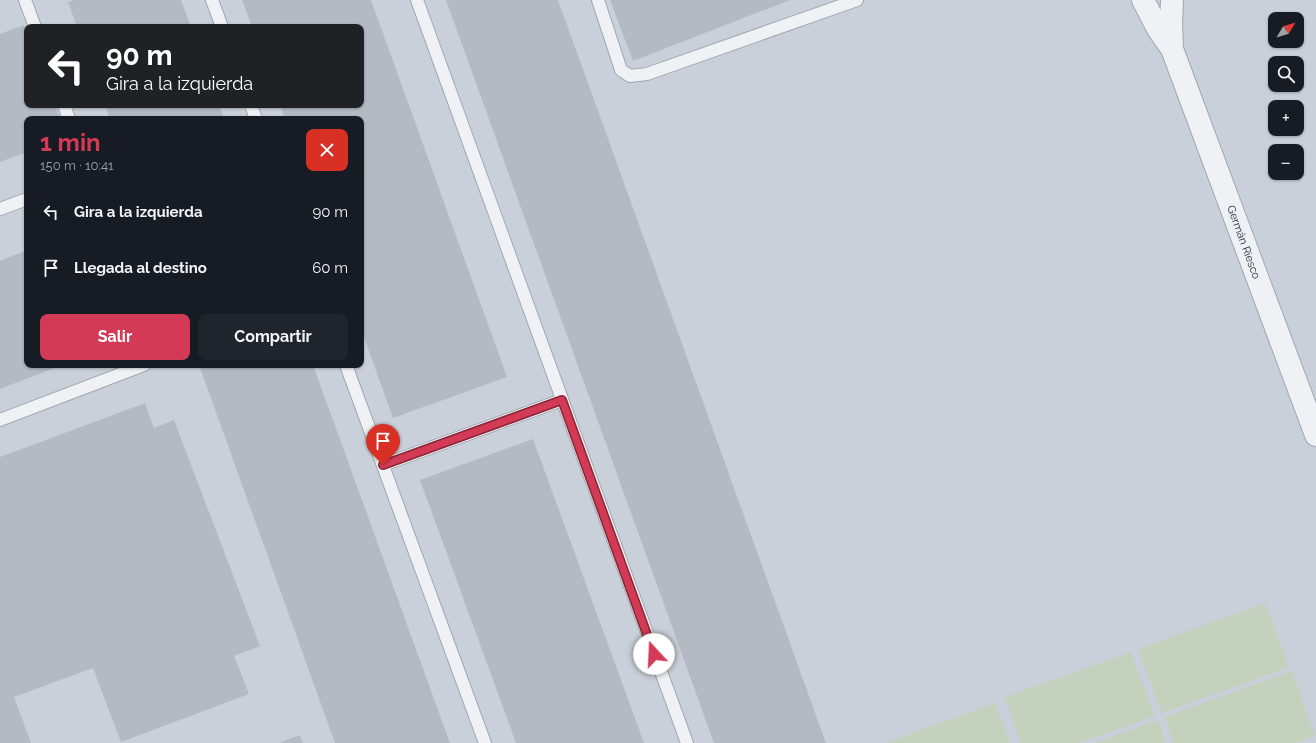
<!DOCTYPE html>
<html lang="es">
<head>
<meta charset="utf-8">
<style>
  :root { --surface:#171b24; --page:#20242c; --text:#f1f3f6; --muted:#9ea1a6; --accent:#d33a55 }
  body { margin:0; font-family:Raleway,sans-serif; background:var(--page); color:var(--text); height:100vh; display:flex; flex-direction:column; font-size:15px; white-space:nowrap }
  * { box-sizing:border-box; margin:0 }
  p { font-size:13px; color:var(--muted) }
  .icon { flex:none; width:22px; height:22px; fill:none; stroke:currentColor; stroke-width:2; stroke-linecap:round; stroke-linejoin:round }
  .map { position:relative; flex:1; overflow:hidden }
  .panel { position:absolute; left:24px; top:116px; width:340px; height:252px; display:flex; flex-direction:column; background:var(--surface); border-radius:8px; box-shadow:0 1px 3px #0004 }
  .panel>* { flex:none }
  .top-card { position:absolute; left:24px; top:24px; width:340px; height:84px; border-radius:8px; box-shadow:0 1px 3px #0004; background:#202124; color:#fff; overflow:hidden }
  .needle { width:26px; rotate:52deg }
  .fabs { position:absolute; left:1268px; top:12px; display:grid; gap:8px }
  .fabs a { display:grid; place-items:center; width:36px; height:36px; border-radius:8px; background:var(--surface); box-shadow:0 1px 3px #0004; font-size:20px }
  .pin { position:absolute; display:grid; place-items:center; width:34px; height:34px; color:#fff; margin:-41px -17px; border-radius:50% 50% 50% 0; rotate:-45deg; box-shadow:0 0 4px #0007 }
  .pin .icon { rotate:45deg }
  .me { position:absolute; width:44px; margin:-22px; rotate:340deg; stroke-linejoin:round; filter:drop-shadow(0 0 3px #0008) }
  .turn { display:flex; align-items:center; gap:14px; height:84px; padding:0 16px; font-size:18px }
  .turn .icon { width:52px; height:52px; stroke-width:2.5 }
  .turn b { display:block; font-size:28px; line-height:34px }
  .round { display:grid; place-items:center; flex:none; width:42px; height:42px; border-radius:8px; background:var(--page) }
  .overview { display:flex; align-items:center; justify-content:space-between; height:68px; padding:0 16px }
  h1 { font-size:24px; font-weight:700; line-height:30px; color:var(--accent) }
  .button { display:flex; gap:8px; margin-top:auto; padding:8px 16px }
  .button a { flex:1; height:46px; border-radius:8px; background:var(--accent); color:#fff; font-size:16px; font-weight:700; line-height:46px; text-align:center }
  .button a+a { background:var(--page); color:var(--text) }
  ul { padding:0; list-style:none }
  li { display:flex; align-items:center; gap:12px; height:56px; padding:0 16px }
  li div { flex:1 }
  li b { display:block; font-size:15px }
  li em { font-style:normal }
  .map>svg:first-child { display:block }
  .built { fill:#cad0d9; fill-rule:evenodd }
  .green { fill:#c3d1bd }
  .building { fill:#b3bac4 }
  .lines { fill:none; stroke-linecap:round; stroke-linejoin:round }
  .service-casing { stroke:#a1a8b1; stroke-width:14 }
  .minor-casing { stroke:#a1a8b1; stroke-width:24 }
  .service { stroke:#eff1f5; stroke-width:12 }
  .minor { stroke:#eff1f5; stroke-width:22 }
  .route-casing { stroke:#892637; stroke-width:10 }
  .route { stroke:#d33a55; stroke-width:7 }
  .labels { text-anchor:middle; stroke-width:3.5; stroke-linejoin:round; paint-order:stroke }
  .street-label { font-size:11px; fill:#252f3e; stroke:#ecf0f5 }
</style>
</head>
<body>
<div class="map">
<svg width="1316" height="743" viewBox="0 0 1316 743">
  <rect width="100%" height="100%" fill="#dce1e7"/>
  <path class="built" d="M0,0h1316v743h-1316zM1275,19h22v22h-22zM27,27h334v78h-334zM1275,63h22v22h-22zM1275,107h22v22h-22zM27,119h334v246h-334zM1275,151h22v22h-22z"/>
  <g class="green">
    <path d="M1265,603l24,64 -127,46 -24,-64z"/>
    <path d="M1131,652l24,64 -75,27h-59l-16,-46z"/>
    <path d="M1292,671l23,65 -20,7h-121l-9,-26z"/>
    <path d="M995,703l15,40h-124z"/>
    <path d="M1158,720l8,23h-71z"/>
  </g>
  <g class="building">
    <path d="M74,0h107l10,27h-114l-9,-25z"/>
    <path d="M242,0h129l136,377 -114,41 -32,-89v-210h-76l-5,-14h81v-78h-109z"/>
    <path d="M446,0h112l268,743h-112z"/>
    <path d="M610,0h180l-157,61z"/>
    <path d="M24,25l3,7v73h28l5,14h-33v33l-27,10v-128z"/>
    <path d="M105,105h114l5,14h-114z"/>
    <path d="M27,250v115h35l-62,24v-128z"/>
    <path d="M199,365h114l137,378h-115z"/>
    <path d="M145,403l9,25 20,-8 86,226 -26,10 15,38 -128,48 -28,-74 -79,29 17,46h-31v-286z"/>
    <path d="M533,439l111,304h-128l-96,-263z"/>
    <path d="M300,735l3,8h-24z"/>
  </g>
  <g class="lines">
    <defs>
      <g id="service">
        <path d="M25,0l10,27"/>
        <path d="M212,0l10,27"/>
        <path d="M417,0l270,743"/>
        <path d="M598,0l23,70 9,6 17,-2 210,-74"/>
        <path d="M64,105l5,14"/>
        <path d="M251,105l5,14"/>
        <path d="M0,209l27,-10"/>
        <path d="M346,365l139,378"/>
        <path d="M0,420l144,-55"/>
        <path d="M383,465l179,-65"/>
      </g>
      <g id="minor">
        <path d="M1143,0l15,29 14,20 144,386"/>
        <path d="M1172,49l-1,-26 1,-23"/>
      </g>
    </defs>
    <use href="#service" class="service-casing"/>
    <use href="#minor" class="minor-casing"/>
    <use href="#service" class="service"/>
    <use href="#minor" class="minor"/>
  </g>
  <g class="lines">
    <defs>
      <path id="route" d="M383,465l179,-65 92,254"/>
    </defs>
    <use href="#route" class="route-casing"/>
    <use href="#route" class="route"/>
  </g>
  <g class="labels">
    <g class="street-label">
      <text transform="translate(1244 242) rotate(70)" y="4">Germán Riesco</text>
    </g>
  </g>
</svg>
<div class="fabs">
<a><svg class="needle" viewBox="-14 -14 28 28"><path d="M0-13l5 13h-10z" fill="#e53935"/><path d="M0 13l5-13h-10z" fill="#9ea1a6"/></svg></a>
<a><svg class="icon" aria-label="search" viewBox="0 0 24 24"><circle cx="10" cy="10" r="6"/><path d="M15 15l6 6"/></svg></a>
<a>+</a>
<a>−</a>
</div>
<div class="pin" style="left:383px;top:465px;background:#d93025"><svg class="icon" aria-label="arrive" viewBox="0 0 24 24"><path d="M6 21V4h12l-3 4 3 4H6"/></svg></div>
<svg class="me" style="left:654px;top:654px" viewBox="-20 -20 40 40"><circle r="19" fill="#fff"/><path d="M0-13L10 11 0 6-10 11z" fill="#d33a55"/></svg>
<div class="top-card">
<div class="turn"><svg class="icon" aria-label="left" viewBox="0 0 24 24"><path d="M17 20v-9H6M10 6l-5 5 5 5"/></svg><div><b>90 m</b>Gira a la izquierda</div></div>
</div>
<section class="panel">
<div class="overview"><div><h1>1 min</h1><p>150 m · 10:41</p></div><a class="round" style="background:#d93025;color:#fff"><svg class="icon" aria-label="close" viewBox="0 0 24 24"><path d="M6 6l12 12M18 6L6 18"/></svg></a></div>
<ul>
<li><svg class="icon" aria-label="left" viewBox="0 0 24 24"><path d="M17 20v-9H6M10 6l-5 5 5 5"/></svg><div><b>Gira a la izquierda</b></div><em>90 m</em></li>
<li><svg class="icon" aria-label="arrive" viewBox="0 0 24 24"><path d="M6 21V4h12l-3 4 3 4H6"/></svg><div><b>Llegada al destino</b></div><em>60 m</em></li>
</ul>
<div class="button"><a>Salir</a><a>Compartir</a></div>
</section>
</div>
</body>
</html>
